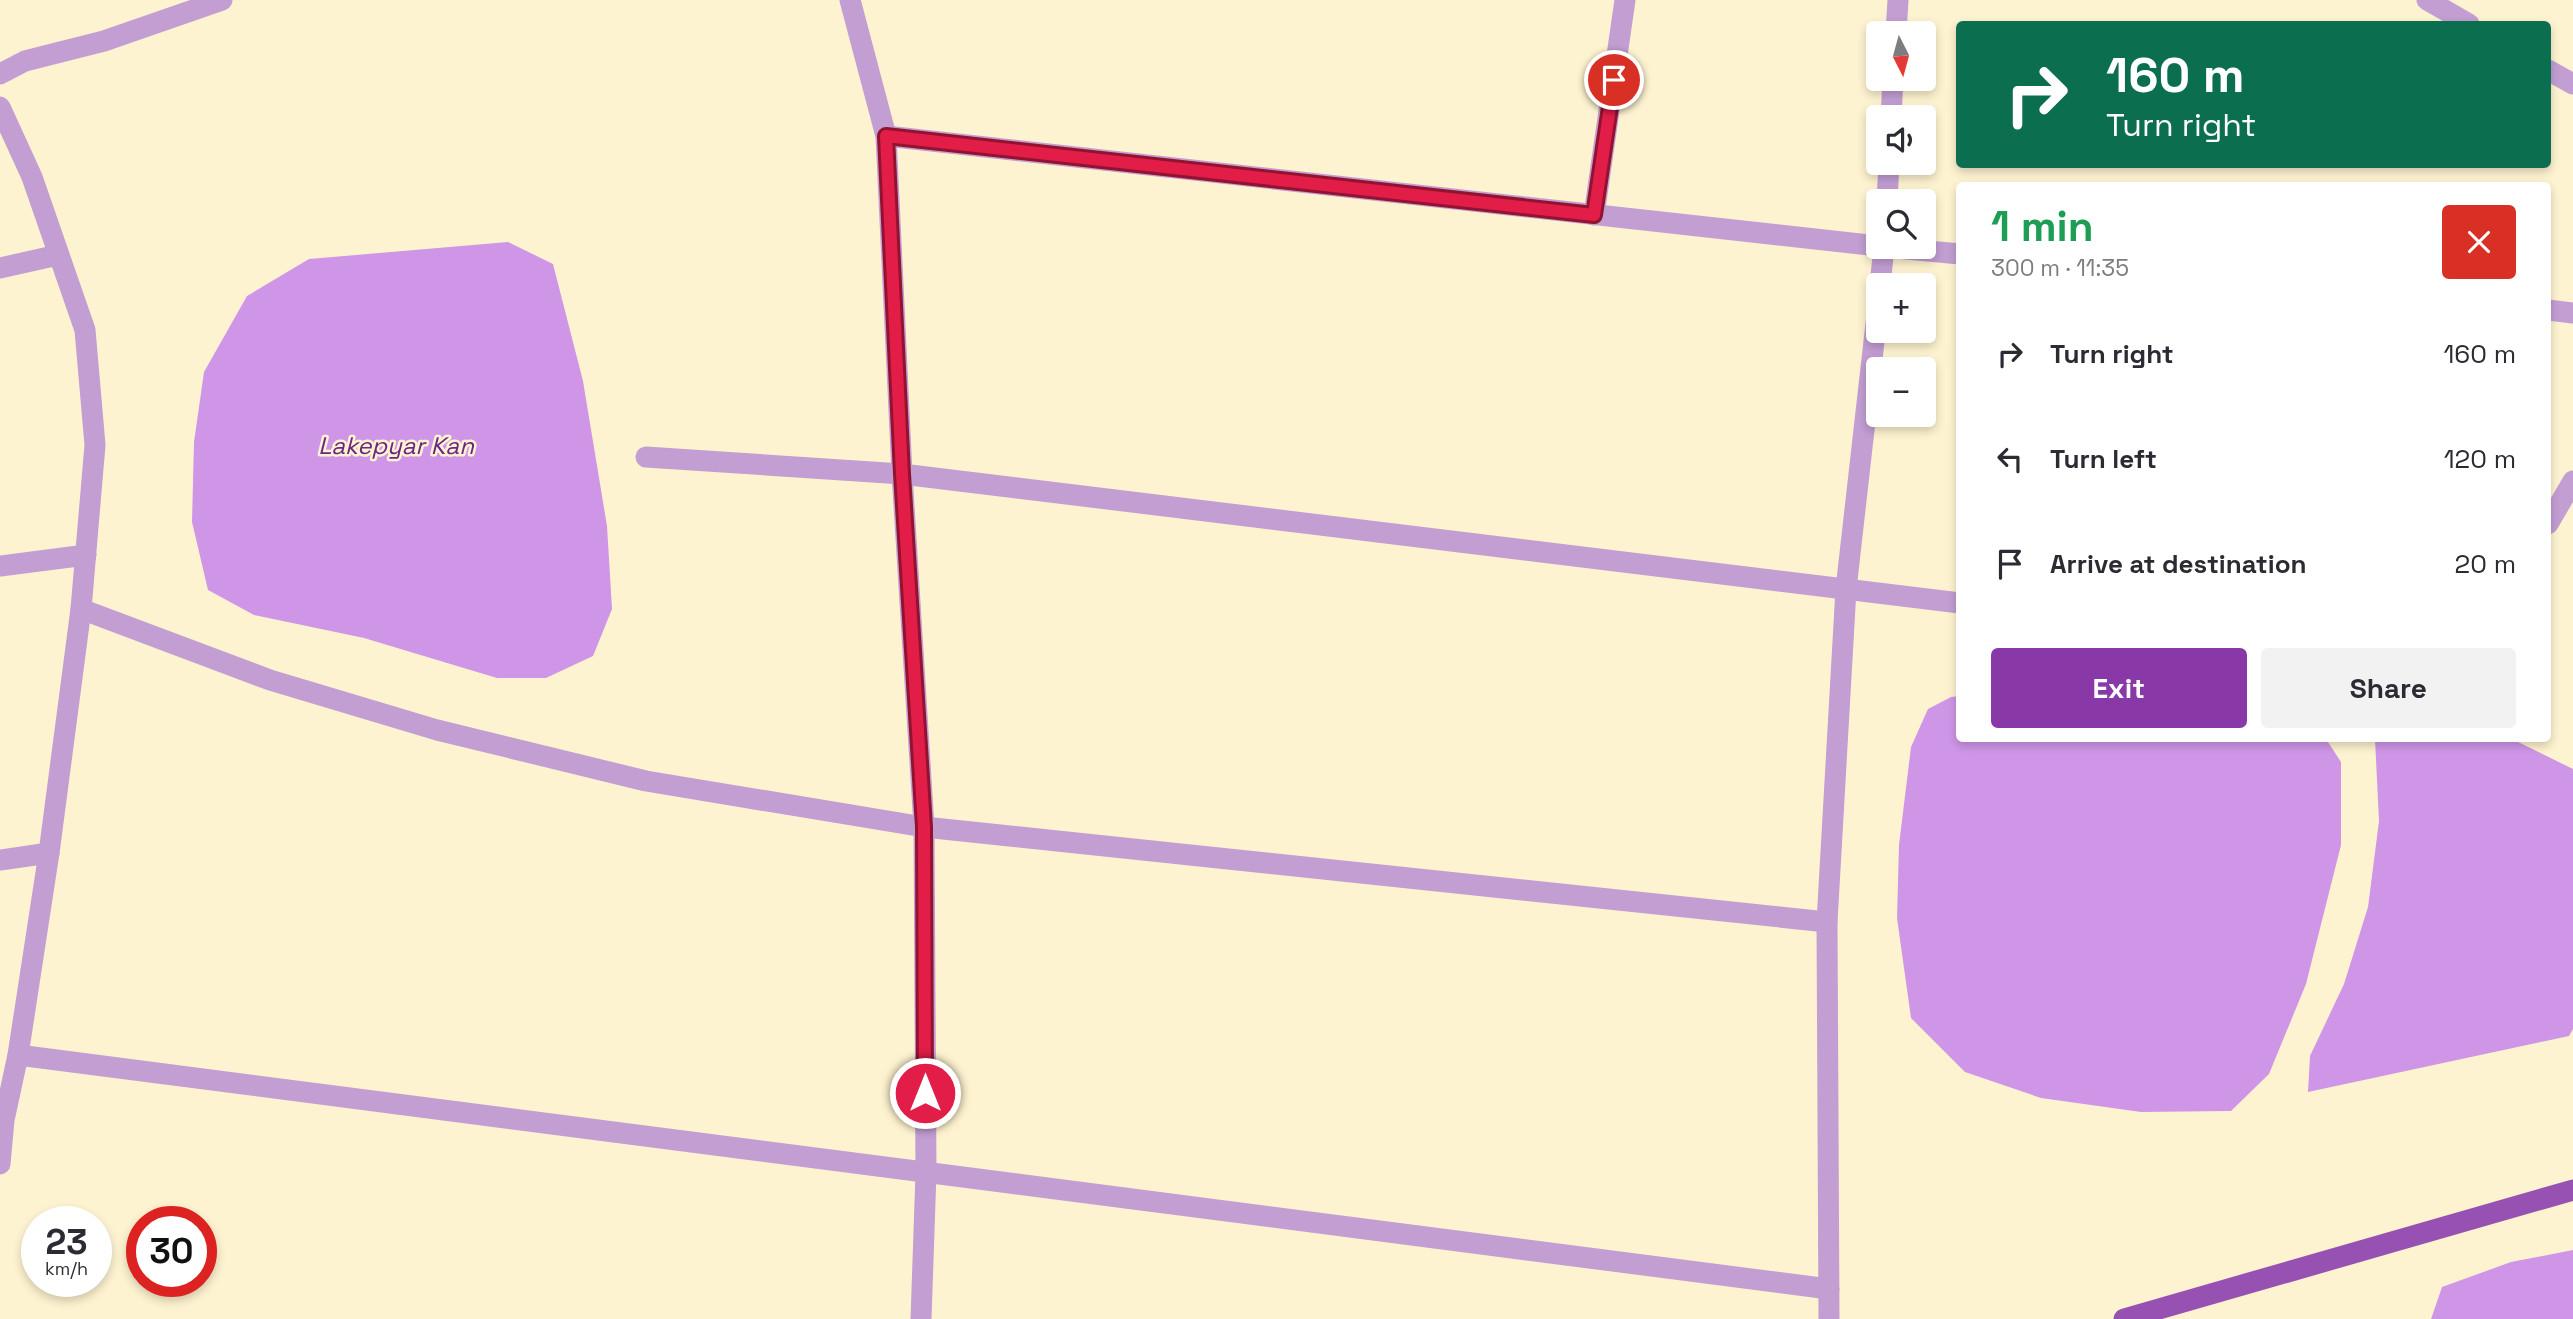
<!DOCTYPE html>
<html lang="en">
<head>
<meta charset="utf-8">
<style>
  :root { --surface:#fff; --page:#f2f2f3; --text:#2b2b33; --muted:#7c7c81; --accent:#8938a7 }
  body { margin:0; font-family:"Space Grotesk",sans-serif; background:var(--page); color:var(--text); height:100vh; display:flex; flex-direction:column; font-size:26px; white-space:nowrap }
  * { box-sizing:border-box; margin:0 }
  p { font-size:23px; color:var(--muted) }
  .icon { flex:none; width:38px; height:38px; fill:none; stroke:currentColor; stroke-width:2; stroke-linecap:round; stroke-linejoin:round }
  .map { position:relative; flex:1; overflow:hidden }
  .drawer { position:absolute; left:1956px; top:182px; width:595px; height:560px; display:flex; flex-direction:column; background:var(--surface); border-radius:7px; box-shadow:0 4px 10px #0003 }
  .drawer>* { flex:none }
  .guide { position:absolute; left:1956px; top:21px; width:595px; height:147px; border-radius:7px; box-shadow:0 4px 10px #0003; background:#0b6e4f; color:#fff; overflow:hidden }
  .needle { width:46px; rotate:174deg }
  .controls { position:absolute; left:1866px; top:21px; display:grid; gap:14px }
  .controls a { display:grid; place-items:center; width:70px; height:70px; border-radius:7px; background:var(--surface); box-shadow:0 4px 10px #0003; font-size:35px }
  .speed { position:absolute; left:21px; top:1206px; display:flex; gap:14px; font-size:35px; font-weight:700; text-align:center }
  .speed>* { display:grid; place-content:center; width:91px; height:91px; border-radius:50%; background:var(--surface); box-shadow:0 4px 10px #0003; line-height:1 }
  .speed small { font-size:18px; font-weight:400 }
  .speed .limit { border:10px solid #d22; background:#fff; color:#111 }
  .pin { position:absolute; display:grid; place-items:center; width:60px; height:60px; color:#fff; margin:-30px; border:4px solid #fff; border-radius:50%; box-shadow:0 2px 7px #0007 }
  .me { position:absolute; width:77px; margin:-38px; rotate:0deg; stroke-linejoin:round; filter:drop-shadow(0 0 5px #0008) }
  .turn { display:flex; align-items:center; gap:24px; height:147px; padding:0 35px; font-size:32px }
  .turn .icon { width:91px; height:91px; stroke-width:2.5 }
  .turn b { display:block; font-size:49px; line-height:60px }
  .round { display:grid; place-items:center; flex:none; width:74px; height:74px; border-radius:7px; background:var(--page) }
  .overview { display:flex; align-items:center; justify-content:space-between; height:119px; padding:0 35px }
  h1 { font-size:42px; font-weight:700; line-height:52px; color:#1e9e55 }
  .action { display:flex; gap:14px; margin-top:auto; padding:14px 35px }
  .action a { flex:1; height:80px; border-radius:7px; background:var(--accent); color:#fff; font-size:28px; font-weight:700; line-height:80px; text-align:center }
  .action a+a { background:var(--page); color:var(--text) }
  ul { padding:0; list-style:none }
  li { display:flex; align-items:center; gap:21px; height:105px; padding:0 35px }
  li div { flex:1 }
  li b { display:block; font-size:26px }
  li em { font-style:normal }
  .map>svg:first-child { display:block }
  .water { fill:#cf96e8 }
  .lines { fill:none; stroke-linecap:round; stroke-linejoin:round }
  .minor { stroke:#c29ed3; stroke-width:21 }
  .major { stroke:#9751b2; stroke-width:21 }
  .route-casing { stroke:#92132f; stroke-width:18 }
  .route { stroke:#e11d48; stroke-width:12 }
  .labels { text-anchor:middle; stroke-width:5; stroke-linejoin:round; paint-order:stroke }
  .water-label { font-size:24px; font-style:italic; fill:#6b2584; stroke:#fef3d0 }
</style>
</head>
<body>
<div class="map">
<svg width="2573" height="1319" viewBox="0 0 2573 1319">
  <rect width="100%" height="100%" fill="#fef3d0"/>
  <g class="water">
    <path d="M508,242l45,22 30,117 24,145 5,83 -19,47 -47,22h-49l-133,-40 -110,-23 -46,-25 -16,-68 2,-80 10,-70 43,-76 62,-37z"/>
    <path d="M1960,696v42l366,1 15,23v83l-35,139 -37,90 -38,37 -90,1 -100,-14 -76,-26 -54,-54 -14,-100 2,-73 12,-98 17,-38 23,-12z"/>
    <path d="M2375,739h129l12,2 57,28v260l-4,7 -261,56 2,-36 34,-72 24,-77 11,-86z"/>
    <path d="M2573,1250v69h-142l11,-32 69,-25z"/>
  </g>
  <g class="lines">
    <g class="minor">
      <path d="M850,0l36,136 16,338 22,353 2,346 -5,146"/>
      <path d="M2427,0l42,24"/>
      <path d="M1896,33l2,-33"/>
      <path d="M2548,70l25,14"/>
      <path d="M0,74l25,-13 79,-20 118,-41"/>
      <path d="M0,107l32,70 53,153 10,115 -14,164 -32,244 -31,202 -14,65 -4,44"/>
      <path d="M1891,117l2,-38"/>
      <path d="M886,136l992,110"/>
      <path d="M1887,201l2,-38"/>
      <path d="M1594,215l31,-215"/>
      <path d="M1885,247l75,7"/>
      <path d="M0,268l58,-13"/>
      <path d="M1880,285l4,-38"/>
      <path d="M2548,310l25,3"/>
      <path d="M646,457l256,17 1058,129"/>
      <path d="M2548,524l25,-43"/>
      <path d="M0,566l86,-11"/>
      <path d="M81,609l189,71 167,50 209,51 278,46 903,95"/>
      <path d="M0,860l49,-7"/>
      <path d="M18,1055l1811,234"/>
      <path d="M1829,1319l-2,-397 19,-333 32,-283"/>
    </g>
    <path class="major" d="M2124,1319l449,-129"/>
  </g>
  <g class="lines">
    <defs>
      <path id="route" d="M925,1093l-1,-266 -22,-353 -16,-338 708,79 20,-135"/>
    </defs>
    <use href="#route" class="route-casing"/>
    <use href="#route" class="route"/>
  </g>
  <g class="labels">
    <g class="water-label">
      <text x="396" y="454">Lakepyar Kan</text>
    </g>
  </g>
</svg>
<div class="controls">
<a><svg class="needle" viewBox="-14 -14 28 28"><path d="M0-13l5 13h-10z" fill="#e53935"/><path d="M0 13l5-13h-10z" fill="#7c7c81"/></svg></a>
<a><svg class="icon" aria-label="sound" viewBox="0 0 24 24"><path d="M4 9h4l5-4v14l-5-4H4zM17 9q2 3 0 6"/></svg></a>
<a><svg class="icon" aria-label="search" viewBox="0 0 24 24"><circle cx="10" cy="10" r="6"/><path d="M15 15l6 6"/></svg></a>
<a>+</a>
<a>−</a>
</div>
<div class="speed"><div>23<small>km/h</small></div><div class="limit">30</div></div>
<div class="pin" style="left:1614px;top:80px;background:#d93025"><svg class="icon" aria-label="arrive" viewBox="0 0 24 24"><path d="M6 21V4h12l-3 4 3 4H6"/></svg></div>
<svg class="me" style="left:925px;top:1093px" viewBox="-20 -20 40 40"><circle r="17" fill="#e11d48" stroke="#fff" stroke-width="3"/><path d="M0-11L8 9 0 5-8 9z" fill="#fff"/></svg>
<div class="guide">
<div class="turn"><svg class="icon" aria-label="right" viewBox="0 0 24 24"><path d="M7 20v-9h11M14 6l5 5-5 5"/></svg><div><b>160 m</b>Turn right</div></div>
</div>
<section class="drawer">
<div class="overview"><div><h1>1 min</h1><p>300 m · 11:35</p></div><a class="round" style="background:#d93025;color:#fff"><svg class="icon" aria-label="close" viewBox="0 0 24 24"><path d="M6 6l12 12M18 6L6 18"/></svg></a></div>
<ul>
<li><svg class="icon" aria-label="right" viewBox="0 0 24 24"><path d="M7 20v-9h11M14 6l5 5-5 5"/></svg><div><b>Turn right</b></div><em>160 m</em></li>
<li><svg class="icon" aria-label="left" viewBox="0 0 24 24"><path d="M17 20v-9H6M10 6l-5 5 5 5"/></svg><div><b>Turn left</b></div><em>120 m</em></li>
<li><svg class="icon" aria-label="arrive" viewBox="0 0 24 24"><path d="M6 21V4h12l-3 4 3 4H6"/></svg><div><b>Arrive at destination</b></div><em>20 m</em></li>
</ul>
<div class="action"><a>Exit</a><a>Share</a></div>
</section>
</div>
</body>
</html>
